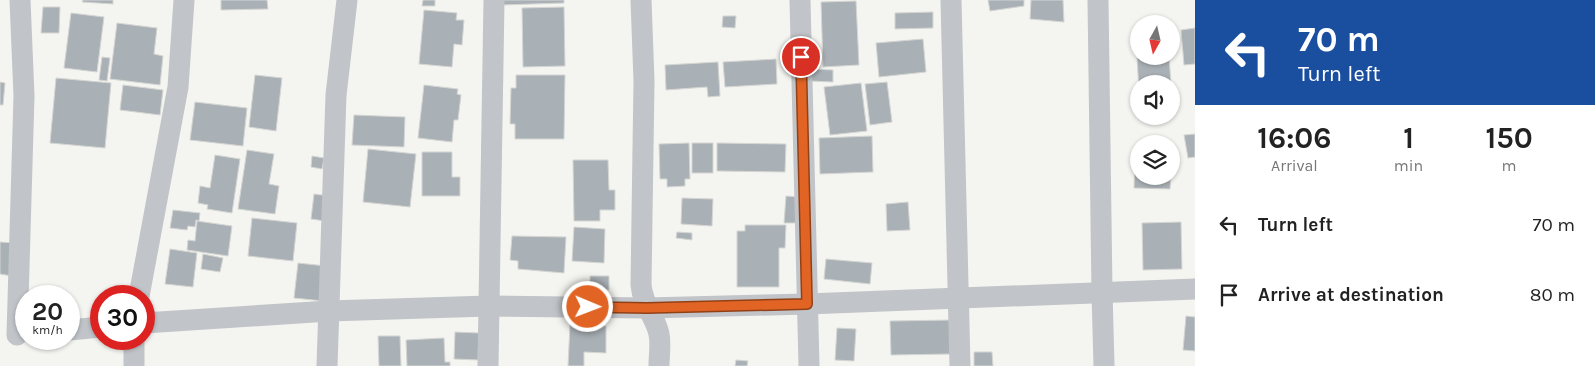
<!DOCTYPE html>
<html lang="en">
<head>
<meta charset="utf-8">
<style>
  :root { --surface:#fff; --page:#f2f2f2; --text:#222; --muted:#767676 }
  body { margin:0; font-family:Karla,sans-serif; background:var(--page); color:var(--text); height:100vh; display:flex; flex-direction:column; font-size:19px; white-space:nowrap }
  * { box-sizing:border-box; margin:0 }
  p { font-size:16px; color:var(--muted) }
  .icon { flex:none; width:28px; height:28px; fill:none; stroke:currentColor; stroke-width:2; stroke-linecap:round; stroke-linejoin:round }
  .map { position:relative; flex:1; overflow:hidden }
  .panel { display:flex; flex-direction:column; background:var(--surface); width:400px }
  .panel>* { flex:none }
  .banner { background:#1a4fa0; color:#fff; overflow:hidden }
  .needle { width:32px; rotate:188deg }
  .fabs { position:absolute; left:1130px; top:15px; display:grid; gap:10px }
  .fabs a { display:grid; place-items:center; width:50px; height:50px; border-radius:50%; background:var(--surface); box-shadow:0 1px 4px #0004; font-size:25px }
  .speed { position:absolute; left:15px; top:285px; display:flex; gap:10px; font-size:25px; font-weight:700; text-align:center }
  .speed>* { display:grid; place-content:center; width:65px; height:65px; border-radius:50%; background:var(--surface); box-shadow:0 1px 4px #0004; line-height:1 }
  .speed small { font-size:12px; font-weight:400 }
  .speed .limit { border:8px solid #d22; background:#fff; color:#111 }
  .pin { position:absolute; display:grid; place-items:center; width:42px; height:42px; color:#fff; margin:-21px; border:2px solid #fff; border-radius:50%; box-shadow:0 1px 5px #0007 }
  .me { position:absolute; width:55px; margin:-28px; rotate:91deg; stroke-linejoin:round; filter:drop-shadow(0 0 4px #0008) }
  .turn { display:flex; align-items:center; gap:18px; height:105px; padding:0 20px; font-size:22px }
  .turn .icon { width:65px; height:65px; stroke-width:2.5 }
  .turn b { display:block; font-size:35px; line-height:42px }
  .eta { display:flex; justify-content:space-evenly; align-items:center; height:85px; text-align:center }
  .eta b { font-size:30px; font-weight:700; line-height:35px }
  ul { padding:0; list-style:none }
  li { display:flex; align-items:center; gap:15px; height:70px; padding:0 20px }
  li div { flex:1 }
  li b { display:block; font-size:19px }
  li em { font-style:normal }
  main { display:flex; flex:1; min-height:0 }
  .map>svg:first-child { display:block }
  .building { fill:#aab1b6; stroke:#d5d6d3 }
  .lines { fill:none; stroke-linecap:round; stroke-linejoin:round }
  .minor { stroke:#c1c4c8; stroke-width:21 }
  .route-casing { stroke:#924117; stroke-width:12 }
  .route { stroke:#e16424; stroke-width:9 }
</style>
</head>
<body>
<main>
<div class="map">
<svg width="1195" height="366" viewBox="0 0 1195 366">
  <rect width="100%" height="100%" fill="#f4f4f0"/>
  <g class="building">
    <path d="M83,0h30v4l-31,-2z"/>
    <path d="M221,0h46l1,9 -47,1z"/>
    <path d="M423,0h12v6h-13z"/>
    <path d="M502,0h62v3l-62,2z"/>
    <path d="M988,0h36v6l-34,5z"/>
    <path d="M1031,0h32l1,22 -34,-3z"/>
    <path d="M856,1l3,64 -36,2 -2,-65z"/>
    <path d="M43,7h17l-1,26h-18z"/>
    <path d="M564,7l1,59 -42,1 -1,-59z"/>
    <path d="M424,10l33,3 -1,7h8l-2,25 -8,-1 -2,23 -33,-3z"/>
    <path d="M933,12v16l-38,1v-16z"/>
    <path d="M71,13l33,4 -7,55 -33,-4z"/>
    <path d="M723,16h13l-1,12 -13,-1z"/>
    <path d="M117,23l40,5 -3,26 9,2 -3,29 -50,-6z"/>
    <path d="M1195,28v36l-11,1 -3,-35z"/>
    <path d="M923,39l3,33 -47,5 -3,-34z"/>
    <path d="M1169,56l2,28h-32v7l-2,-33z"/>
    <path d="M102,57l8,1 -3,23 -8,-1z"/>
    <path d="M776,59l1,25 -52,3 -2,-25z"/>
    <path d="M718,62l2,34 -12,1 -1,-10 -41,3 -1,-25z"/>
    <path d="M810,69l23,1v12l-23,-1z"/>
    <path d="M255,75l27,3 -6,53 -27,-4z"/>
    <path d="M516,75h49l-1,64h-49v-15h-5l1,-36h5z"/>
    <path d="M56,78l55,5 -6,65 -55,-5z"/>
    <path d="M0,82l5,1 -2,22h-3z"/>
    <path d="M887,82l5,40 -22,3 -5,-41z"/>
    <path d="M861,83l6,48 -37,4 -6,-48z"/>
    <path d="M123,85l40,5 -3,25 -40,-5z"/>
    <path d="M424,85l34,4 -1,5 4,1 -3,25h-4l-2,22 -34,-4z"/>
    <path d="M1171,93l1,24 -32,2v-3h31z"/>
    <path d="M195,102l52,6 -4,38 -53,-6z"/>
    <path d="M354,115l51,2 -1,30 -52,-2z"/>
    <path d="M1195,134v23l-7,1 -4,-23z"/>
    <path d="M872,136l1,36 -53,2 -1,-36z"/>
    <path d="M689,143l1,36h-5v7l-18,1v-8h-7l-1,-35z"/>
    <rect x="692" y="143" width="21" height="30"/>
    <path d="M717,143l69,1 -1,28 -68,-1z"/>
    <path d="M368,149l48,5 -6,53 -47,-5z"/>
    <path d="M247,150l27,4 -5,30 10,2 -4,28 -37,-5z"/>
    <path d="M422,152h30v25h8v19h-38z"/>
    <path d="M215,155l25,4 -8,54 -25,-4 1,-4 -10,-2 2,-17 10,2z"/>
    <path d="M1135,155h4v21h32l-1,13 -36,-1z"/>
    <path d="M312,156l12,2 -2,11 -11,-2z"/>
    <path d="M573,160h35l1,30h6v20h-15v11h-26z"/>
    <path d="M314,194l15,2 -4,25 -14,-2z"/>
    <path d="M786,196l13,1 -2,26h-13z"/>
    <path d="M682,198l31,1 -1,27 -31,-2z"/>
    <path d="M908,202l2,28 -23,1 -1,-27z"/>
    <path d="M173,210l27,3 -1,8 -3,-1 -1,7 -7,-1 -1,4 -17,-2z"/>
    <path d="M252,218l45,5 -4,38 -45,-5z"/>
    <path d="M197,221l35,5 -4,30 -41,-6 1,-10 7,1z"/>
    <path d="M1181,222l1,47 -39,1 -1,-47z"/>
    <path d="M745,225h41l-1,23h-6v39h-42v-56h8z"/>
    <path d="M574,227l31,2 -1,34 -32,-2z"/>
    <path d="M677,232l15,1v7l-16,-2z"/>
    <path d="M512,236l54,1 -2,36 -46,-4v-8l-8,-1z"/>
    <path d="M0,242l16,1 -4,33 -12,-2z"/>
    <path d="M170,249l27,4 -4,34 -28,-3z"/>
    <path d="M203,254l20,4 -3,14 -19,-3z"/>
    <path d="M826,259l46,4 -2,21 -46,-5z"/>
    <path d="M298,263l28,3 -3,35 -29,-3z"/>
    <path d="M590,276h19v14l-19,-1z"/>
    <path d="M1186,316l9,1v34l-12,-1z"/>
    <path d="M951,320v34l-60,1 -1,-34z"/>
    <path d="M570,324l36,2v27l-22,-1v14h-16z"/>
    <path d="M837,328l19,1 -2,32 -19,-1z"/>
    <path d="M455,332l24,1 -1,27 -24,-1z"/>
    <path d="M378,336h22l1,30h-22z"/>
    <path d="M444,338l1,24h5v4h-43l-1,-26z"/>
    <path d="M974,352h18l1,14h-19z"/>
    <path d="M736,360l12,1 -1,5h-12z"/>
  </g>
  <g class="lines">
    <g class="minor">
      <path d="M641,0l3,81 -3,204c2,21 14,31 18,49 2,10 0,22 0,32"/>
      <path d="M800,0l9,366"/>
      <path d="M951,0l9,366"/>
      <path d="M1098,0l4,292 2,74"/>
      <path d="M139,296l39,-209 6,-87"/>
      <path d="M144,323l185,-12 160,-5 158,2 160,-4 388,-15"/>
      <path d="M69,330l32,-3"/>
      <path d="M17,335l7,-239 -4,-96"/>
      <path d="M134,366v-27"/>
      <path d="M327,366l9,-271 11,-95"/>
      <path d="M488,366l6,-366"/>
    </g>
  </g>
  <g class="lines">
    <defs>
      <path id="route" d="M588,307l59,1 160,-4 -6,-247"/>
    </defs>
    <use href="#route" class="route-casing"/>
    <use href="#route" class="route"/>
  </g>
</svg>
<div class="fabs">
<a><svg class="needle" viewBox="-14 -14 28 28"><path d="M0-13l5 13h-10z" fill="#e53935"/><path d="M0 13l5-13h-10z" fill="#767676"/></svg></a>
<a><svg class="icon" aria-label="sound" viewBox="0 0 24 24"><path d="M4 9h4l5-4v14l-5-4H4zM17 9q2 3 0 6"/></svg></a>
<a><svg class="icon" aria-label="layers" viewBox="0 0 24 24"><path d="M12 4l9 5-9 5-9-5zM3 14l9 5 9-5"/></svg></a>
</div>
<div class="speed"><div>20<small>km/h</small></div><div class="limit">30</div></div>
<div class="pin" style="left:801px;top:57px;background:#d93025"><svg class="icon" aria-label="arrive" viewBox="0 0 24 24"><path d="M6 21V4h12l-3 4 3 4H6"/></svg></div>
<svg class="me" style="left:588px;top:307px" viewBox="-20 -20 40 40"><circle r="17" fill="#e16424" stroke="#fff" stroke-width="3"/><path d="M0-11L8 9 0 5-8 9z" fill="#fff"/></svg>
</div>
<section class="panel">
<div class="banner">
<div class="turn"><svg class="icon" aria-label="left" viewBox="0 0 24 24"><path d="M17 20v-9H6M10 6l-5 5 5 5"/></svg><div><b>70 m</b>Turn left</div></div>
</div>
<div class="eta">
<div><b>16:06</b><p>Arrival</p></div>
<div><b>1</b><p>min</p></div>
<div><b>150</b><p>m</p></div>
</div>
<ul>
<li><svg class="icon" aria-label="left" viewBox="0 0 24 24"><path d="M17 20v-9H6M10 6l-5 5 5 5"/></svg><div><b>Turn left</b></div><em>70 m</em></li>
<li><svg class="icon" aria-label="arrive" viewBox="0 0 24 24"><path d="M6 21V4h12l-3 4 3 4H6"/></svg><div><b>Arrive at destination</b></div><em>80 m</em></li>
</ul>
</section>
</main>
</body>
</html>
